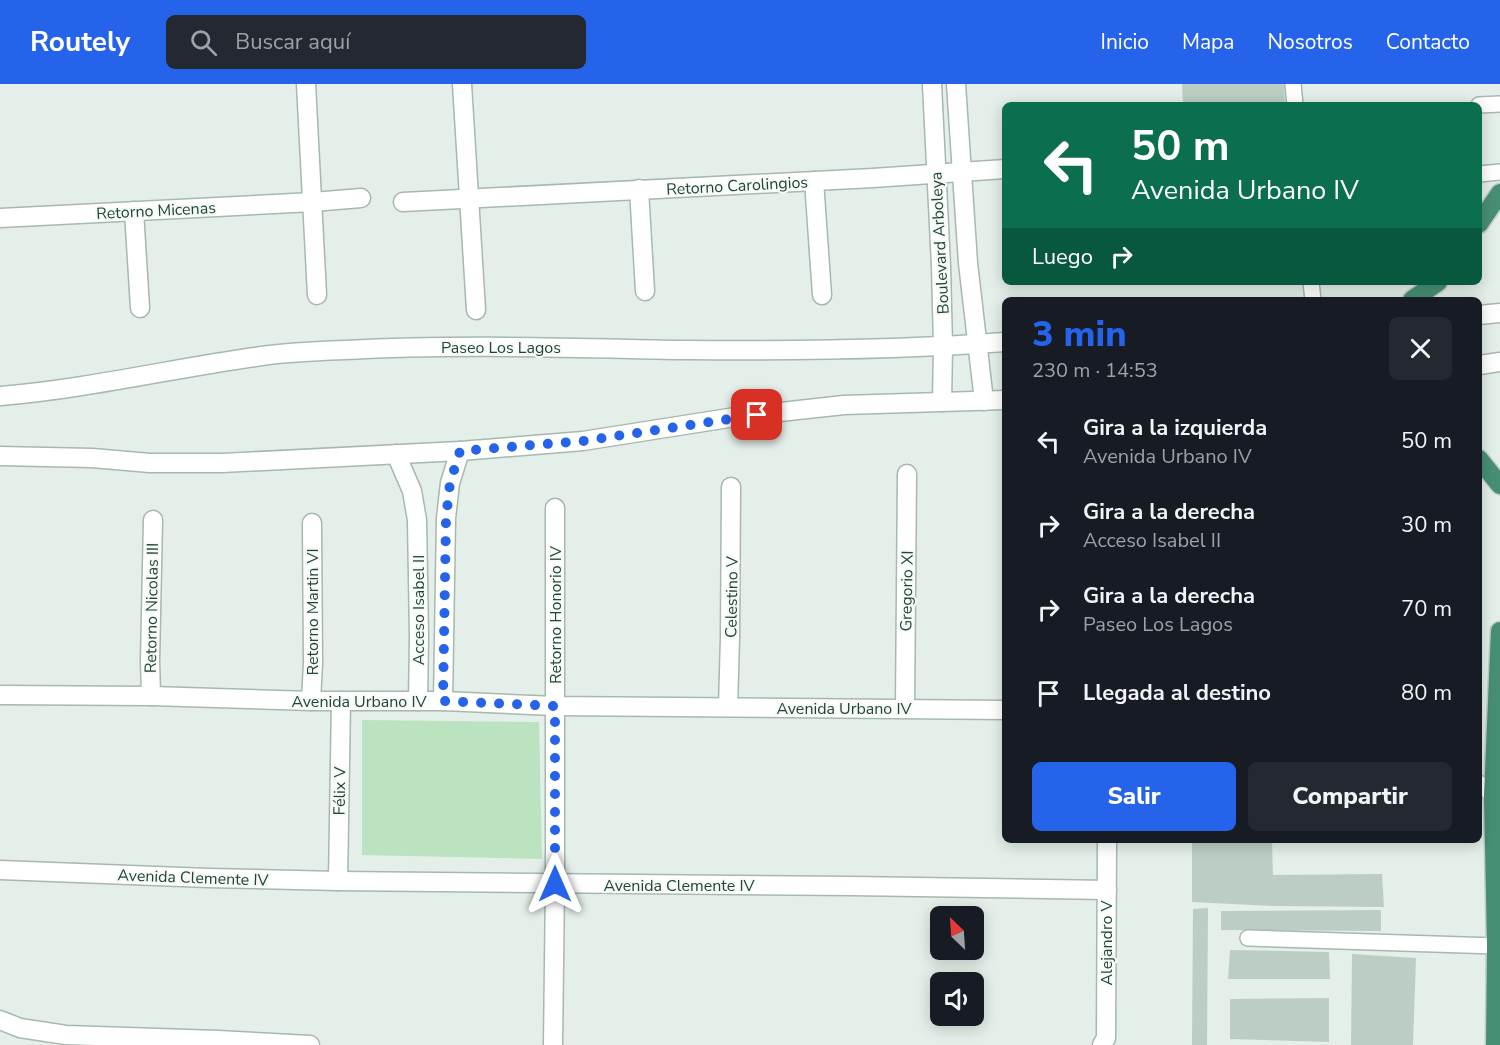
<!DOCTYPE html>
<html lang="es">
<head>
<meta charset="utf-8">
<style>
  :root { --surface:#171b24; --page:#242831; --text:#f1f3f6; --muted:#9ea1a6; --accent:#2563eb }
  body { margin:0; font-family:"Nunito Sans",sans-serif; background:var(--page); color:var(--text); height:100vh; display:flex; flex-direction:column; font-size:22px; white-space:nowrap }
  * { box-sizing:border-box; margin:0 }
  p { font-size:20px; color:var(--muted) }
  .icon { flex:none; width:33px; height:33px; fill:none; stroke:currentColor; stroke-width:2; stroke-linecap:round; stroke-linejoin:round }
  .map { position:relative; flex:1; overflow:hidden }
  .sheet { position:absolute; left:1002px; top:213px; width:480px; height:546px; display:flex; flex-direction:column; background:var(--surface); border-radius:9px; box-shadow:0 3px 15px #0003 }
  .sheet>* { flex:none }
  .top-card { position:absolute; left:1002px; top:18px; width:480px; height:183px; border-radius:9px; box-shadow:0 3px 15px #0003; background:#0b6e4f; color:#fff; overflow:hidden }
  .needle { width:39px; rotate:335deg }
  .fabs { position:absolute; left:930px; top:822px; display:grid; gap:12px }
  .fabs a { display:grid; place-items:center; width:54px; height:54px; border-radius:9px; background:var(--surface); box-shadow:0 3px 15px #0003; font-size:30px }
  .pin { position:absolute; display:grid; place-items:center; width:51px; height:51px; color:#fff; margin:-26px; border-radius:12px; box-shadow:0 3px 9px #0006 }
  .me { position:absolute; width:66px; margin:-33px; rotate:0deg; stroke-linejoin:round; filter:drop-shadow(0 0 4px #0008) }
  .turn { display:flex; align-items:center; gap:21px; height:126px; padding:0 30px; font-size:27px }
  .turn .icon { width:78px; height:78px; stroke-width:2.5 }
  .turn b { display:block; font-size:42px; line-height:51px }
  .then { display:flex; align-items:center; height:57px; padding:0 30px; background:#0003; gap:12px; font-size:22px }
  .round { display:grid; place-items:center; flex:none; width:63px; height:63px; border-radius:9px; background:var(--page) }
  .overview { display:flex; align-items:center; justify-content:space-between; height:102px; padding:0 30px }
  h1 { font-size:36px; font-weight:800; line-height:45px; color:var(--accent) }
  .cta { display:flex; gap:12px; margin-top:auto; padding:12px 30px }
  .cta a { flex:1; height:69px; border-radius:9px; background:var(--accent); color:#fff; font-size:24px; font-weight:800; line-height:69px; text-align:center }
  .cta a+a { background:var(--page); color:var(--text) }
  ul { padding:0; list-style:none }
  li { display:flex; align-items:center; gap:18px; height:84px; padding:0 30px }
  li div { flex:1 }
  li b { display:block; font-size:22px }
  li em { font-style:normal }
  header { display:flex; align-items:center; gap:36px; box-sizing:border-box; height:84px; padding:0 30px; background:var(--accent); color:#fff }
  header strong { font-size:28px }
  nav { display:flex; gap:33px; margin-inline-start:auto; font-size:21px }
  .search { width:420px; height:54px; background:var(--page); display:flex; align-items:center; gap:15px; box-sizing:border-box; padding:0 21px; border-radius:9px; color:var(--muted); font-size:22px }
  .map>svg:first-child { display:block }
  .green { fill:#bbe3c0 }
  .building { fill:#bccec4 }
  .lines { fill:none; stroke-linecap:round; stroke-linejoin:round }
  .service-casing { stroke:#a6b8b0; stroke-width:18 }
  .minor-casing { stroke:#a6b8b0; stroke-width:21 }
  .tertiary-casing { stroke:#a6b8b0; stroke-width:21 }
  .trunk-casing { stroke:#c1cbc7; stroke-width:21 }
  .service { stroke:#fff; stroke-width:15 }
  .minor { stroke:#fff; stroke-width:18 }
  .tertiary { stroke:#fff; stroke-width:18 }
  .trunk { stroke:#468f75; stroke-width:18 }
  .route { stroke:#2563eb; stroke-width:10; stroke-dasharray:0 18 }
  .labels { text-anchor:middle; stroke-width:4.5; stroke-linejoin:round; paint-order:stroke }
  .street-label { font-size:16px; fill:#214436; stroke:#f6fbf7 }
</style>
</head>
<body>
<header>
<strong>Routely</strong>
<div class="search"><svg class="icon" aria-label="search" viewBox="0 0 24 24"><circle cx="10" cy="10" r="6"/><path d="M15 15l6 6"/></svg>Buscar aquí</div>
<nav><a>Inicio</a><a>Mapa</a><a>Nosotros</a><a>Contacto</a></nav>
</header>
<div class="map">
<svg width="1500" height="961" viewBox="0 0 1500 961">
  <rect width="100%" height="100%" fill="#e4efe9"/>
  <path class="green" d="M362,636l177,2 3,137 -180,-4z"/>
  <g class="building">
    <path d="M1182,0h102l1,21h-102z"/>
    <path d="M1192,756h80l1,35 109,-1 2,33 -111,-1 -81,-4z"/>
    <path d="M1208,824l-1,137h-15l1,-136z"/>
    <path d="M1381,826v21l-160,-1v-19z"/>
    <path d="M1230,866l99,2 1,27h-102z"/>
    <path d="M1352,870l64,4 -3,87h-62z"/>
    <path d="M1329,914v44l-99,-3v-40z"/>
  </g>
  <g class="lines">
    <defs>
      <g id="service">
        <path d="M1293,0l2,21"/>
        <path d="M1479,21l21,-1"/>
        <path d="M1479,90l21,-2"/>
        <path d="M1311,198l2,18"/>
        <path d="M1479,699l14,13"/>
        <path d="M1248,854l248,8"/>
      </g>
      <g id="minor">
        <path d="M306,0l11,211"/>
        <path d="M462,0l14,226"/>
        <path d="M932,0l9,182 2,80 -1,56"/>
        <path d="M956,0l12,179 16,138"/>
        <path d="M814,97l8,114"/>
        <path d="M639,105l6,102"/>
        <path d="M403,118l470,-24 132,-9"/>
        <path d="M134,127l6,97"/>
        <path d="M0,134l313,-16 48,-4"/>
        <path d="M396,370l16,37 5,29 2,117 -1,64"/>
        <path d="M0,611l151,1 160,5h132l112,5 450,4"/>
        <path d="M151,612l-1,-35 3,-141"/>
        <path d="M311,617l2,-38 -1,-140"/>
        <path d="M443,617l3,-183 4,-35 10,-32"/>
        <path d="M728,623l2,-69 1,-151"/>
        <path d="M905,624l2,-234"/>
        <path d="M0,786l208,8 130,3 513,5 256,4"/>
        <path d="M338,797l3,-180"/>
        <path d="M0,936l20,8 46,7 152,5 92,5"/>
        <path d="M553,961l2,-161v-376"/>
        <path d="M1102,961l4,-7 1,-198"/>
      </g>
      <g id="tertiary">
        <path d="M1479,231l21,-2"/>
        <path d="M1479,281l21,-3"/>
        <path d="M0,312c86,-7 170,-27 255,-39 30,-5 61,-6 91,-7 114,-6 227,-2 340,0 106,1 213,0 319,-8"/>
        <path d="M0,372l92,2 58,5h72l238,-12 123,-10 152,-24 109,-12 161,-5"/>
      </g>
      <g id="trunk">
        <path d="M1479,140l21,-31"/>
        <path d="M1412,216l26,-18"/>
        <path d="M1479,375l21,26"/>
        <path d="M1495,961l1,-99 -3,-150 7,-165"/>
      </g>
    </defs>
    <use href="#service" class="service-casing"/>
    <use href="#minor" class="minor-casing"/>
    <use href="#tertiary" class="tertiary-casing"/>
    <use href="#trunk" class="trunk-casing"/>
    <use href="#service" class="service"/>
    <use href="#minor" class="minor"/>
    <use href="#tertiary" class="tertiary"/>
    <use href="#trunk" class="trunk"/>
  </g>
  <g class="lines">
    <path class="route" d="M555,800v-178l-112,-5 3,-183 4,-35 10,-32 123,-10 174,-26"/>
  </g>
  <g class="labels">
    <g class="street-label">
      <text transform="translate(737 101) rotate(-3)" y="6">Retorno Carolingios</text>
      <text transform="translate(156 126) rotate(-3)" y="6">Retorno Micenas</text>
      <text transform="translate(939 159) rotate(-93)" y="6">Boulevard Arboleya</text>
      <text x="501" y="269">Paseo Los Lagos</text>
      <text transform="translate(906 507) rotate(-89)" y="6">Gregorio XI</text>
      <text transform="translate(731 513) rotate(-89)" y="6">Celestino V</text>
      <text transform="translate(151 524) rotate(-89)" y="6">Retorno Nicolas III</text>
      <text transform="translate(418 526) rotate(-90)" y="6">Acceso Isabel II</text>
      <text transform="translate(312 528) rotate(-90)" y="6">Retorno Martin VI</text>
      <text transform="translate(555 531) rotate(-90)" y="6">Retorno Honorio IV</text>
      <text x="359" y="623">Avenida Urbano IV</text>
      <text x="844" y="630">Avenida Urbano IV</text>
      <text transform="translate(339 707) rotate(-89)" y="6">Félix V</text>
      <text transform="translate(193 793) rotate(2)" y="6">Avenida Clemente IV</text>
      <text x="679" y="807">Avenida Clemente IV</text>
      <text transform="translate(1106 859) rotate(-90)" y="6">Alejandro V</text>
    </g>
  </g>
</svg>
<div class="fabs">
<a><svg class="needle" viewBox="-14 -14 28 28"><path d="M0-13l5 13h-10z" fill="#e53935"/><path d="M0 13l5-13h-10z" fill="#9ea1a6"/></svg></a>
<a><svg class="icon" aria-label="sound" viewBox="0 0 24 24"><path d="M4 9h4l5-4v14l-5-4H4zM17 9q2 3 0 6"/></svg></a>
</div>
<div class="pin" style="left:757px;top:331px;background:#d93025"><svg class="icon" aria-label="arrive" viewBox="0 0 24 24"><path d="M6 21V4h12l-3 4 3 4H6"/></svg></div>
<svg class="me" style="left:555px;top:800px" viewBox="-20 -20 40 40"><path d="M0-17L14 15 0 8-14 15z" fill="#2563eb" stroke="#fff" stroke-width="4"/></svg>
<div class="top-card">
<div class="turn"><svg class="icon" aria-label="left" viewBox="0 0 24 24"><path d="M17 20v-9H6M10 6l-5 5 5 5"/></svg><div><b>50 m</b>Avenida Urbano IV</div></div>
<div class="then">Luego<svg class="icon" aria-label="right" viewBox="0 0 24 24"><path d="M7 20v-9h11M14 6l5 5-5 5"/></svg></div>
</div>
<section class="sheet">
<div class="overview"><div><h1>3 min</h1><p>230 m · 14:53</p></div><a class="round"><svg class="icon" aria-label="close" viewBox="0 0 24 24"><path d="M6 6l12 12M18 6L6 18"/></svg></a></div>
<ul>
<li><svg class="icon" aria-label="left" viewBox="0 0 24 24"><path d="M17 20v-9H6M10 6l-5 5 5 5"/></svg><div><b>Gira a la izquierda</b><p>Avenida Urbano IV</p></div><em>50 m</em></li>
<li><svg class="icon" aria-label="right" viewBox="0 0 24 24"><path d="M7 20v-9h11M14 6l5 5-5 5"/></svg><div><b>Gira a la derecha</b><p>Acceso Isabel II</p></div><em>30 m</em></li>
<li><svg class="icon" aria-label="right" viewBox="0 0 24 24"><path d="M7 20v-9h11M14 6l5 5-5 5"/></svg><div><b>Gira a la derecha</b><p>Paseo Los Lagos</p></div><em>70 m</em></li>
<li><svg class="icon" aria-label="arrive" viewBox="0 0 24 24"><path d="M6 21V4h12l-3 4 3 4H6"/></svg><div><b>Llegada al destino</b></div><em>80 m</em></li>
</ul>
<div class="cta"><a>Salir</a><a>Compartir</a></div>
</section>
</div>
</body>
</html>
